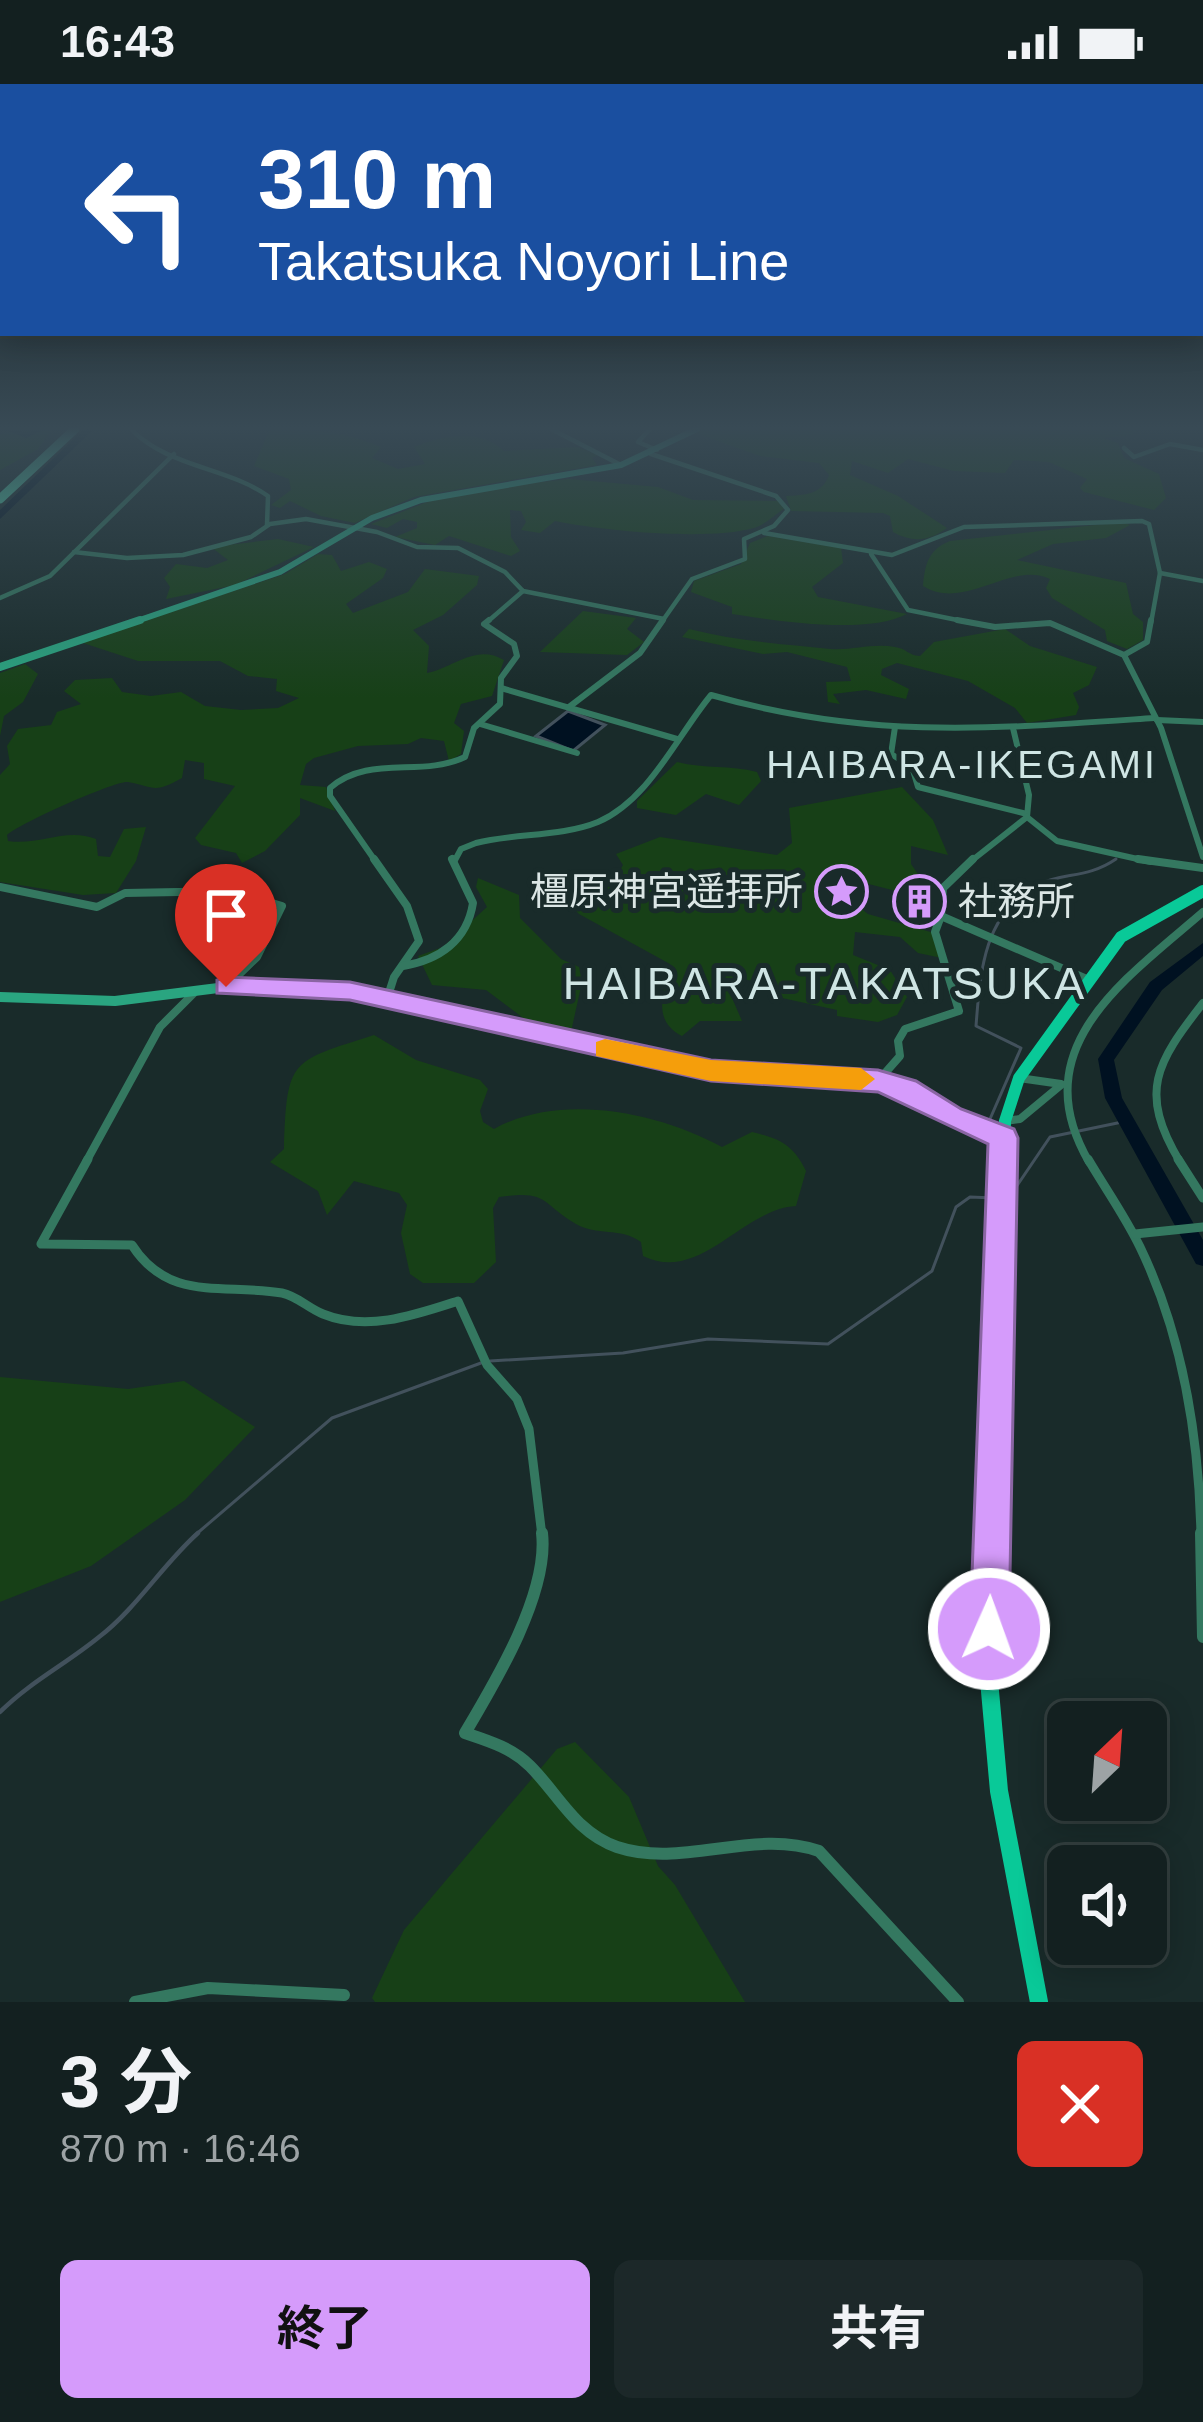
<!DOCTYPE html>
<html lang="ja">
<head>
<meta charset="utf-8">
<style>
  :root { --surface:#132020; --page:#1c2829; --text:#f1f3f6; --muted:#9da3a5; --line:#323e3e; --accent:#d59bfb }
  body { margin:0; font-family:Arial,"Noto Sans JP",sans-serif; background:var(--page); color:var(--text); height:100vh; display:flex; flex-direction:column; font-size:45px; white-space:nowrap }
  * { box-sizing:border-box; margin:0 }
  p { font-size:39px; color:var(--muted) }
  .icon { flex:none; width:66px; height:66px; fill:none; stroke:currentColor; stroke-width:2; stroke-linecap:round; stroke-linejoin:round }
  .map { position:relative; height:1918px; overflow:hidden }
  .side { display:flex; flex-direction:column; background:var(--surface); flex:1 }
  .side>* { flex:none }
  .banner { position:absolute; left:0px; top:0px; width:1203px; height:252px; box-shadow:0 6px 30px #0003,0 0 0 3px var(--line); background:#1a4fa0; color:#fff; overflow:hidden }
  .needle { width:78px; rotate:25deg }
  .fabs { position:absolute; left:1047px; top:1617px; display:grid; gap:24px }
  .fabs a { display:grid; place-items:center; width:120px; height:120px; border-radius:18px; background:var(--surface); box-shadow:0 6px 30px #0003,0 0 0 3px var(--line); font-size:60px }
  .pin { position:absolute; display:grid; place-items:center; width:102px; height:102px; color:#fff; margin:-123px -51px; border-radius:50% 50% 50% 0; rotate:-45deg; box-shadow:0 0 12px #0007 }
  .pin .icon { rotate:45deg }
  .me { position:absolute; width:132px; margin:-66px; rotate:2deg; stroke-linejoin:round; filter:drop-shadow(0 0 9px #0008) }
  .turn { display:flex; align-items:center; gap:42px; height:252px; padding:0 60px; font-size:54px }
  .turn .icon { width:156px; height:156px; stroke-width:2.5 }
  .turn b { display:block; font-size:84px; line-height:102px }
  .round { display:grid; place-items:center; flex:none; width:126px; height:126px; border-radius:18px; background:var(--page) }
  .overview { display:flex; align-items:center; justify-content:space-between; height:204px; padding:0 60px }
  h1 { font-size:72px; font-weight:700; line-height:90px }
  .action { display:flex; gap:24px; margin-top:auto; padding:24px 60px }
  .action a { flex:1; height:138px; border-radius:18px; background:var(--accent); color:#111; font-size:48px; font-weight:700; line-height:138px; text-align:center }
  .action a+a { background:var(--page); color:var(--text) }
  .status { display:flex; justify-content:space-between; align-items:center; height:84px; padding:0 60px; background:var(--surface); direction:ltr }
  .status svg { height:33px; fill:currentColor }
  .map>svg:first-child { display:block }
  .green { fill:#174017 }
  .water { fill:#001121; stroke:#42515c; stroke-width:3 }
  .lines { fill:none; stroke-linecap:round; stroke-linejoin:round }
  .stream-far1 { stroke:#42515c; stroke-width:3 }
  .stream { stroke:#42515c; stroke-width:4.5 }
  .river { fill:#001121; fill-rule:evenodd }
  .street-far4 { stroke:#347860; stroke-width:4.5 }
  .street-far3 { stroke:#347860; stroke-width:6 }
  .street-far2 { stroke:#347860; stroke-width:8 }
  .street-far1 { stroke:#347860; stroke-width:9 }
  .street { stroke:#347860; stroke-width:12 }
  .secondary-far2 { stroke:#2aa580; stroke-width:6 }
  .secondary-far1 { stroke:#2aa580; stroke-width:8 }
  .secondary { stroke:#2aa580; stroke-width:10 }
  .primary-far2 { stroke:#09c998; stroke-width:12 }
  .primary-far1 { stroke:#09c998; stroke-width:15 }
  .primary { stroke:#09c998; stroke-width:18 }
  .highway { stroke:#52e2b3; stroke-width:9 }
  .wall { fill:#38474b }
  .building { fill:#415257; stroke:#2e393d; stroke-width:3 }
  .route { fill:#d59bfb; stroke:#8a65a3; stroke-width:3 }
  .slow { fill:#f59e0b }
  .labels { text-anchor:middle; stroke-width:10; stroke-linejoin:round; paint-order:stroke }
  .far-quarter-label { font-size:39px; letter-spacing:3px; fill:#cfe5e4; stroke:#192b2a }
  .poi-label { font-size:39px; fill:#dbe6e5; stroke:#192b2a; text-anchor:end }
  .quarter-label { font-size:45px; letter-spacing:3px; fill:#cfe5e4; stroke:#192b2a }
</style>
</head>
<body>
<div class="status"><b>16:43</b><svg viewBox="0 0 49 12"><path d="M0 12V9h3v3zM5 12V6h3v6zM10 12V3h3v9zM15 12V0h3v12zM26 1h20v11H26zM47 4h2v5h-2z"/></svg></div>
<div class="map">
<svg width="1203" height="1918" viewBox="0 0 1203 1918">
  <rect width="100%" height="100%" fill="#192b2a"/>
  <g class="green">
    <path d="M52,345l-14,20 -38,21v-36z"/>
    <path d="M270,345c40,0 74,2 111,18l-9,11 26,11 27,-5 -11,-17c30,-12 65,-19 90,4l73,-4 21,8 -6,3 5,7 -183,32 -59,26 -34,-7 -31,-15 -10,7 -9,-3 20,-15 -2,-11 -35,-13z"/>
    <path d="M703,345h433l-5,6 -28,3 15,5 6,15 35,16 7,24 -12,12 -70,-18 -4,-4 7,-9 -38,-17 -35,-2 -9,13 -51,-2 -46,-12 -20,14 -36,-12 -2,14 48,21 49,32c-17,13 -35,15 -54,4l-3,-16 -7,-3 -92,-2 -5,-15c18,-1 36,-1 43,-21l-10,-12 -59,-7 -64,-23z"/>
    <path d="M569,395l89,8 35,13 85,1 7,7c-11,7 -18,16 -31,20 -47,13 -150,3 -199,-7l-15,12 -19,-3 5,-8 -5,-11 -11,-1 1,27 9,14 -9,5 -62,-20 -14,9 -40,-8 22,-9v-6l-14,-3 -16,9 -16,-4 82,-32z"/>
    <path d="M1122,438l8,3 -24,13 -53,6 -36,16 109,23 7,31 10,8v18l-16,9 -20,-8 -2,-11 -53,-32 -6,-10 4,-9c-39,-19 -85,33 -127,7 2,-22 5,-36 27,-45z"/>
    <path d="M768,452l73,12 2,15 -31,24 6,10 89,17c-41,21 -129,7 -175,0v-7l-41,-15 3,-11 47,-17 9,-21z"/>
    <path d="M278,455l36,8 -79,38 -69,14 4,-12 -6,-9 12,-14 31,4 21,-8 -17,-13z"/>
    <path d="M318,470l14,1 9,16 28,-9 18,7 -4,9 -37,26 7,9 55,-21 17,-23 54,7 -2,9 -34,30 -30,15 16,16 -2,27c26,-5 49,-30 77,-13l-12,36 -31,8 -7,19 10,8 -3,23 -12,7 -5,-20 -23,-3 -13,6 -50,2 -44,12 -8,6 -6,21 26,2 9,24 -35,-13v17l-35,36 -23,12 -6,-10 -35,-8 -6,-7 40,-52 -31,-7v-16l-19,-3 -3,18c-29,16 -27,9 -54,4 -12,-2 -110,42 -121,53l1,6c31,5 58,-14 88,-2l2,17 12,1 14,-28 22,-2 -10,34 -20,32 -33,2 -83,-13v-107l10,-11 -3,-18 11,-17 33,-4 6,-13 24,-8 -17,-13 11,-11 37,-2 10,14 29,4 30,-4 24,14 36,4 37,-2 21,-10 -23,-7 1,-12 -29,-3 -28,-15h-82l-58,-19 205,-68z"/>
    <path d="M583,527l53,7 -9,11 17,13 -17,13 -87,-3z"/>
    <path d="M689,545c47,12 93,15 141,20 21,2 42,-6 65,-2 13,2 12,8 25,9l14,-14 71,-13 25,17 67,21 -8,18 -16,8 6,14 -3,8 -49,8 -12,-15 -47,-27 -71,-18 -15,6 -1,6 28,14 -3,10 -40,-9 -33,4 7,10 -12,-2 -2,-20 25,-1 -4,-14 -60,-15 -24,2 -81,-17z"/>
    <path d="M25,580l13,10 -15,28 -19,14 -4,20v-63z"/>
    <path d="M677,678c28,7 53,3 80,10l4,9 -22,24 -33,-11 -30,21 -39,-7v-7z"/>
    <path d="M902,703l31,33 15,35 -37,-9v18l14,20 -1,6 -19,1 7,6 -3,8 -16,-4 3,-10 -43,-11 -9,15 24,19 66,19 8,25 -24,-5 -18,-16 -45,-5 -2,23 37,15 17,27 -10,18 -19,7 -41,-6v-6l-64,-14 -7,-13 -30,-5 -10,6 16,37h-42l-18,15c-31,-16 -18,-43 -12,-72l-91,-50 -25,-26 8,-12 22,5 35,-9 4,-7 -7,-11 44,-17 117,18 15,-12 -3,-35z"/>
    <path d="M478,794l41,17 1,23 41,41 18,8 3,15 -11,50 -41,-9 -44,-33 -54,-5 -14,-29 25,-9 44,-40 -11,-20z"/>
    <path d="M374,951l42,25 64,20 8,9 -8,22 3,11 11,7c66,-37 164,-17 228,18l30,-15c29,7 41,13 54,39l-10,35c-54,3 -96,78 -153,50l-2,-14c-20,-15 -45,-6 -65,-18 -37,-22 -27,-34 -77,-27l-6,11 3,54 -22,21h-51l-13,-9 -9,-41 6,-28 -8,-12 -45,-12 -27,34 -9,-24 -48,-29 14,-13c3,-91 6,-87 90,-114z"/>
    <path d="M0,1293l128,12 56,-8 71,46 -70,73 -94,66 -91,36z"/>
    <path d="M575,1658l54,55 29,69 17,19 70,117h-370l-3,-4 32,-68 153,-181z"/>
  </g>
  <path class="water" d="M568,627l37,14 -32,26 -37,-15z"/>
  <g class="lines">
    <g class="stream-far1">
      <path d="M990,1035l31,-71 -45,-22c4,-51 7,-113 61,-141 26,-13 50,-6 79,-26"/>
      <path d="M1010,1112l40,-59 77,-16"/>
      <path d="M490,1277l133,-8 85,-14 120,5 104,-73 24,-64 14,-10 24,1"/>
      <path d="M194,1452l138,-118 149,-55"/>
    </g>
    <path class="stream" d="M0,1628c30,-30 66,-48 99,-75 37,-28 64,-73 99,-104"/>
    <g class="river">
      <path d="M3,345l23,3 20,-3 -20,9z"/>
      <path d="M84,345h10l-94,90v-9z"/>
      <path d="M1203,859v13l-41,34 -48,70 8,38 81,142v26l-7,-2 -91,-166 -7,-39 52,-77z"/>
    </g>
    <g class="street-far4">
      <path d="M131,345c36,38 96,38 137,67l-1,29"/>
      <path d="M551,345l70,36"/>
      <path d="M650,345l-12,13 19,8"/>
      <path d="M1124,364l10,9 36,-13 33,6"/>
      <path d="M651,370l125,42 12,14 -14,16 -30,13 1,20 -53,20 -31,44"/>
      <path d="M764,449l128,22 72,-28 178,-6 7,3 11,49 -9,50"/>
      <path d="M74,468l53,6 56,-3 68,-18 19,-13 36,-5 71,13 40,15 41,1 47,24 18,19 141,28"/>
      <path d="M871,470l37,56 64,13"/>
      <path d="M1160,489l43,8"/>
      <path d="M0,514l50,-22 124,-122"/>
      <path d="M486,539l37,-32"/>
    </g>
    <g class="street-far3">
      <path d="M957,536l38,7 55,-4 74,32 37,73 42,129"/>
      <path d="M1124,571l23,-13 4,-22"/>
      <path d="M501,604l176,51"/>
      <path d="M569,623l71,-54 23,-33"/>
      <path d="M1157,636l46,2"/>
      <path d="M480,640l97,29"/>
      <path d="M895,643l-4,27 21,13 6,20 109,27"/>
      <path d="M1013,644l16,67 -2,22 30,24 94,21"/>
      <path d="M376,778l-46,-66v-8c39,-34 91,-10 135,-31l9,-29 26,-24 1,-26 16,-22 -3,-12 -30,-20 5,-4"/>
      <path d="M454,778l7,-13 15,-6c39,-10 85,-6 122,-21 51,-22 79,-86 113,-127 158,45 282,34 443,23"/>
      <path d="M970,778l57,-45"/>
    </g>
    <g class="street-far2">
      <path d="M374,775l33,47 12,35 -25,36 -7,22"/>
      <path d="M973,775l-30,29 -2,28 148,64"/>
      <path d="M1138,775l65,9"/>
      <path d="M0,803l97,20 28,-14 107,-2 50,15 -25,51 -30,29"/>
      <path d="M403,882c36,-6 64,-25 70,-63l-21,-44"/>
      <path d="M1019,994l42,6"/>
      <path d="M878,997l22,-25 -2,-15 7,-12 54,-18 -24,-79 6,-16"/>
      <path d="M1005,1037l15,-2 41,-34"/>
      <path d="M86,1078l74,-135 34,-34"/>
      <path d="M1089,1078c-66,-114 34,-181 114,-250"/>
      <path d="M1180,1078c-42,-70 -24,-99 23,-159"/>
    </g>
    <g class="street-far1">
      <path d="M88,1075l-47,85 91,1c37,58 92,38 150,48 15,3 26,15 41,21 44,18 92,1 135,-13l29,64 30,34 12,30 13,107"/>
      <path d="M1088,1075c17,29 37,57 52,88 43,89 59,191 61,289"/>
      <path d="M1178,1075l25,39"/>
      <path d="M1135,1150l68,-7"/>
    </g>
    <g class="street">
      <path d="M542,1449c7,60 -46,148 -77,200 24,8 47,15 65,33 29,29 46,67 87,81 66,22 136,-19 202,4l139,151"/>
      <path d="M1201,1449l2,104"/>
      <path d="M135,1918l73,-14 136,7"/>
    </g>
    <path class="secondary-far2" d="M131,539l149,-51 92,-54 49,-18 200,-35 76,-36"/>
    <path class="secondary-far1" d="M0,583l140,-47"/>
    <path class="secondary" d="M0,913l115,4 111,-14 124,4 361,79 167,11 125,57"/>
    <path class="primary-far2" d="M1004,1078l1,-41 14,-43 102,-141 82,-46"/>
    <path class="primary-far1" d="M992,1452l12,-377"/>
    <path class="primary" d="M992,1449l-4,136 11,122 40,211"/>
    <path class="highway" d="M0,415l75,-70"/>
  </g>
  <path class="wall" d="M935,811l-7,32 -19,-6 5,-15 -4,-1 2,-8z"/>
  <path class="building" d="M917,801l18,10 -5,24 -19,-6 6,-15 -5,-1z"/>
  <linearGradient id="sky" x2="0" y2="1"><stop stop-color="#0e1817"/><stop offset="0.56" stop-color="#384a55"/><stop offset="1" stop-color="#384a55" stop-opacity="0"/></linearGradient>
  <rect width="1203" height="614" fill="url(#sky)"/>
  <path class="route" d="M226,893l124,5 361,78 167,10 38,11 45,28 53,20 4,9 -9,491 -6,14 -14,5 -13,-5 -6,-14 18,-485 -110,-52 -167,-11 -361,-81 -133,-7v-13z"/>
  <path class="slow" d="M605,955l106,21 150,8 14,11 -14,11 -150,-9 -115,-25v-14z"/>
  <defs>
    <symbol id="sight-ring" viewBox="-11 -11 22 22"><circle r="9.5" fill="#192b2a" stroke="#d59bfb" stroke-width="1.5"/><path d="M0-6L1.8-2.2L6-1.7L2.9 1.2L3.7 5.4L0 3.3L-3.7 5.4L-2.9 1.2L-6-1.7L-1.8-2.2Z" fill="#d59bfb"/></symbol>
    <symbol id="building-ring" viewBox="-11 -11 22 22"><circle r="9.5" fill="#192b2a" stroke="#d59bfb" stroke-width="1.5"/><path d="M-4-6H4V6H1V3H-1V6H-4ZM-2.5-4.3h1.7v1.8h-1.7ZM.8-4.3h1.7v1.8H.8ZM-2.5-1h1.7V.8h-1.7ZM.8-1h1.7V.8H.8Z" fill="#d59bfb"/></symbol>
  </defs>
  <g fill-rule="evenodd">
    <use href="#sight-ring" x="812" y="778" width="59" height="59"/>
    <use href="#building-ring" x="890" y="788" width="59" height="59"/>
  </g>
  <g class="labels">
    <g class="far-quarter-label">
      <text x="962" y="694">HAIBARA-IKEGAMI</text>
    </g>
    <g class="poi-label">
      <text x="803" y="821">橿原神宮遥拝所</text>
      <text x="958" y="831" text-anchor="start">社務所</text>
    </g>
    <g class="quarter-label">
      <text x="825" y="915">HAIBARA-TAKATSUKA</text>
    </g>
  </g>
</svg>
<div class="fabs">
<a><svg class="needle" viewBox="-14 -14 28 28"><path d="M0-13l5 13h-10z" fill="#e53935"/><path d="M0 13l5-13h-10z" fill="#9da3a5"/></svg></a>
<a><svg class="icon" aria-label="sound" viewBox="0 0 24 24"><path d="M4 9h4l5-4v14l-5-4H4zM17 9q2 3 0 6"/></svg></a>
</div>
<div class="pin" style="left:226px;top:903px;background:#d93025"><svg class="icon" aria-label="arrive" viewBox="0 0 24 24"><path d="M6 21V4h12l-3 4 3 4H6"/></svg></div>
<svg class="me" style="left:989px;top:1545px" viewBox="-20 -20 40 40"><circle r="17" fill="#d59bfb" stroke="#fff" stroke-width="3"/><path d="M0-11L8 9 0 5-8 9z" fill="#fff"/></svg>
<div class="banner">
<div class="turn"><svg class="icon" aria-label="left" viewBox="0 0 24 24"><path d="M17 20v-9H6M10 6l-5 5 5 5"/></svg><div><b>310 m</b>Takatsuka Noyori Line</div></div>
</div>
</div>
<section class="side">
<div class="overview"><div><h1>3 分</h1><p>870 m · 16:46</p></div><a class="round" style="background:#d93025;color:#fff"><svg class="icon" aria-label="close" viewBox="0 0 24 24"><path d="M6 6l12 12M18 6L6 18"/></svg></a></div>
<div class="action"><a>終了</a><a>共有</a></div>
</section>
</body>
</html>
